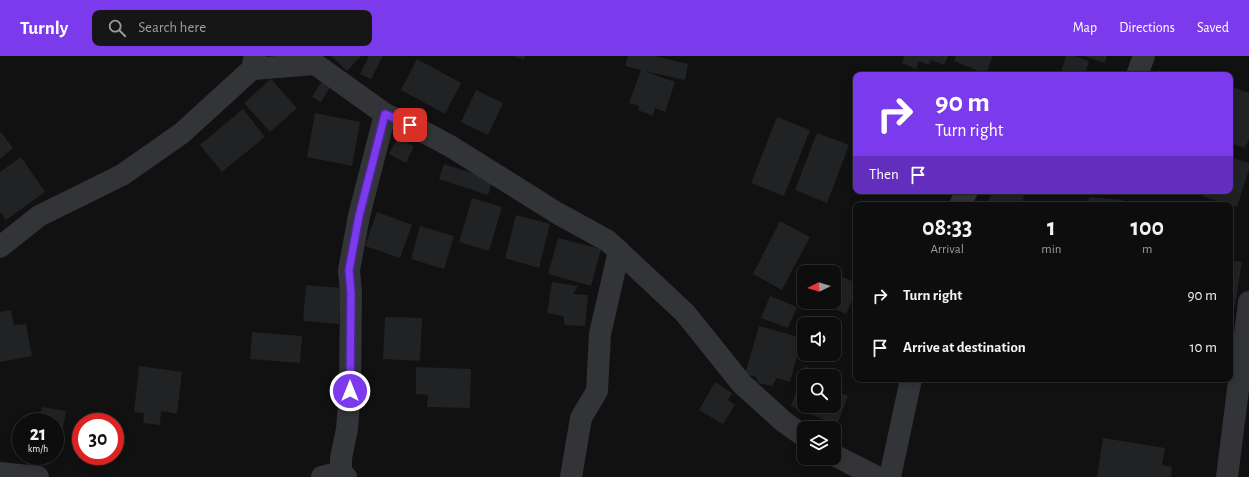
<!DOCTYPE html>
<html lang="en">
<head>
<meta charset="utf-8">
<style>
  :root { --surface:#0d0d0e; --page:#161617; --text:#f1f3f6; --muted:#9a9c9e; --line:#2d2d2e; --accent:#7c3aed }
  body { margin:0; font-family:"Alegreya Sans",sans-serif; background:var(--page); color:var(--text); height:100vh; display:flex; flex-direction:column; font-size:15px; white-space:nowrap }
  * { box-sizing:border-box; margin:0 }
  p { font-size:13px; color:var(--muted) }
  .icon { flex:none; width:22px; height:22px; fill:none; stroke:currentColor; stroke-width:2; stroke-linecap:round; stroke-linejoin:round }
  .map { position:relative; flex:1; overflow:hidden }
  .sheet { position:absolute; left:853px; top:146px; width:380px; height:180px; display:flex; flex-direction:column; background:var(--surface); border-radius:8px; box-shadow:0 2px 10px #0003,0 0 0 1px var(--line) }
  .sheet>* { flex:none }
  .hud { position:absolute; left:853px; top:16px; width:380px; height:122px; border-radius:8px; box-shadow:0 2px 10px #0003,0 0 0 1px var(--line); background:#7c3aed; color:#fff; overflow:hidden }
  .needle { width:26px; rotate:265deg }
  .buttons { position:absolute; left:797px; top:209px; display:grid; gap:8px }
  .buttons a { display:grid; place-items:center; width:44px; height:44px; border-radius:8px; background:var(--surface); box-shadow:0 2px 10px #0003,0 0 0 1px var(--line); font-size:20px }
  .speed { position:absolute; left:12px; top:357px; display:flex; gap:8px; font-size:20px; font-weight:700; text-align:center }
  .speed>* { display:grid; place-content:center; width:52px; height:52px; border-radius:50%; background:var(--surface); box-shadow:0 2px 10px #0003,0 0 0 1px var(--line); line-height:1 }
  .speed small { font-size:10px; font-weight:400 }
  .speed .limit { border:6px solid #d22; background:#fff; color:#111 }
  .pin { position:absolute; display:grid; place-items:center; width:34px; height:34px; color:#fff; margin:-17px; border-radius:8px; box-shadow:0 2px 6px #0006 }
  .me { position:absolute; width:44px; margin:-22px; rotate:0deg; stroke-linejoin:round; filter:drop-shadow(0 0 3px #0008) }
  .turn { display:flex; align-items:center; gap:14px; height:84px; padding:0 16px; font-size:18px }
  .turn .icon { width:52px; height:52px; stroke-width:2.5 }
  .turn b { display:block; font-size:28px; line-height:34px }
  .then { display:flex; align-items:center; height:38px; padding:0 16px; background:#0003; gap:8px; font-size:15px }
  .eta { display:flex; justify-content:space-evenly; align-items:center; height:68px; text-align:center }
  .eta b { font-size:24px; font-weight:700; line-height:28px }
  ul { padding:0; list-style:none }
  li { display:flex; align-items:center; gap:12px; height:52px; padding:0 16px }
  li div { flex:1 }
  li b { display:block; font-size:15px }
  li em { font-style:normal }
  header { display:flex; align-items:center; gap:24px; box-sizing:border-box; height:56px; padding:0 20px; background:var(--accent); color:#fff }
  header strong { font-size:19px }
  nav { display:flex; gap:22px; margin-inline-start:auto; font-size:14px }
  .search { width:280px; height:36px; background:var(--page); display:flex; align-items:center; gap:10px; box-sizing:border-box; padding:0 14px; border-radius:8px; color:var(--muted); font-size:15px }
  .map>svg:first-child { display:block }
  .building { fill:#212223 }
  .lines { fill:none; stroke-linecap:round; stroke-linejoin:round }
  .minor { stroke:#323437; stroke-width:22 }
  .route-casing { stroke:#51269a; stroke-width:10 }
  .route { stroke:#7c3aed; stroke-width:7 }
</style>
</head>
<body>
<header>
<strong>Turnly</strong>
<div class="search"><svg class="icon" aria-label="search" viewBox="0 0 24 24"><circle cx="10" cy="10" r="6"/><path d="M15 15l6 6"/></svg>Search here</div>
<nav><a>Map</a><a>Directions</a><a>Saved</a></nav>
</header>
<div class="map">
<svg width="1249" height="421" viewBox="0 0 1249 421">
  <rect width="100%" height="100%" fill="#111112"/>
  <g class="building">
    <path d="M331,0h30l-14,15z"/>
    <path d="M369,0h14l-12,23 -11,-5z"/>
    <path d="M513,0h12l-1,4z"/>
    <path d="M628,0h26l34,8 -3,16 -41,-9 31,11 -10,30 -10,-4 -2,8 -15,-6 1,-4 -10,-3 12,-33 -16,-4z"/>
    <path d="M905,0h43l-4,9 -13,-5 -2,5 -10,-4 -3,8 -14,-6z"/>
    <path d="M956,0h37l-7,18 -32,-13z"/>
    <path d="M1066,0h8l15,5 -4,14h-25z"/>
    <path d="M1084,0h23l-2,7z"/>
    <path d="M417,3l44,24 -16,31 -44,-24z"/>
    <path d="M956,15l9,4h-11z"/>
    <path d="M271,23l26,29 -27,24 -26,-29z"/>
    <path d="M322,25l8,6 -9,15 -9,-5z"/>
    <path d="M1230,30l19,7v46l-4,9 -15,-5z"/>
    <path d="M476,34l27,13 -15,32 -27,-13z"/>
    <path d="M243,53l22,28 -43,35 -22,-27z"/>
    <path d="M315,57l45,9 -8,44 -45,-9z"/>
    <path d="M777,61l33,13 -26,66 -33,-13z"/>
    <path d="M0,75l13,17 -13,11z"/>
    <path d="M817,77l32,12 -22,58 -32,-13z"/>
    <path d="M398,81l16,9 -8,17 -17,-9z"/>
    <path d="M21,101l24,35 -39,28 -6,-8v-40z"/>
    <path d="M1230,101l19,6v6l-12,38 -35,-11 2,-5h26z"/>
    <path d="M444,108l49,16 -5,15 -49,-16z"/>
    <path d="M992,135h34l-5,14h-34z"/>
    <path d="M1089,141l34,3 -1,5h-34z"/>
    <path d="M472,142l30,9 -13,44 -30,-9z"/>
    <path d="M377,156l35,13 -12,33 -35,-12z"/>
    <path d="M516,159l34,9 -11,44 -34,-10z"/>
    <path d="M780,165l30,16 -28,53 -29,-16z"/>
    <path d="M420,170l34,10 -10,33 -33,-10z"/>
    <path d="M558,182l43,11 -10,37 -43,-12z"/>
    <path d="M1230,204l12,2 -7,44 -5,-1z"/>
    <path d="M834,217l22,10v9l-10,22 -26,-12h14z"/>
    <path d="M552,226l26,4 -5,8 15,1 -3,31 -20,-1 -2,-9 -16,-3z"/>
    <path d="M306,229l35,3 -2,36 -36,-3z"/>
    <path d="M770,240l27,11 -9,21 -27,-10z"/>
    <path d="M11,254l3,15 12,-1 6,32 -32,6v-50z"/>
    <path d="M385,261l37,1 -2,43 -37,-2z"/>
    <path d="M759,270l43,12 -12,44 -13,-4 -5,8 -14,-3 -2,-6 -11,-3z"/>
    <path d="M252,276l50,4 -2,27 -50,-4z"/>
    <path d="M139,310l43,6 -5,42 -16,-3 -1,14 -17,-2 1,-10 -10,-1z"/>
    <path d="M805,310l25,10h-26v30h30v-29l6,3 -4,11 12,5 -11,29 -46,-19z"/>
    <path d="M416,311l55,2 -1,39 -43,-1 1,-12 -12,-1z"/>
    <path d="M715,326l17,11 -4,7 7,5 -12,19 -24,-14z"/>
    <path d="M42,351l24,4 -8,44h-3v-33h-16z"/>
    <path d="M1103,382l62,10 -3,17 10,2 -1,10h-74z"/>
  </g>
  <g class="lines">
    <g class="minor">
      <path d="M304,0l81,58 37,17 28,15 107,67 51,28 77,72 57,71 42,38 20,14"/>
      <path d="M252,13l63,-5"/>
      <path d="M1137,19l7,-19"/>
      <path d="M960,149l7,-14"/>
      <path d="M0,191l39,-31 83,-41 60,-42 70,-64 3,-13"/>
      <path d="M834,399l43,22"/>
      <path d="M0,417l38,4"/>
      <path d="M322,421l19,-5"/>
      <path d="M346,421l-5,-5v-14l6,-29 3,-38 1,-98 -2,-23 10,-54 26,-102"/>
      <path d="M571,421l10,-59 16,-27 3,-57 19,-83"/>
      <path d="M890,421l21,-98"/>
      <path d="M1227,421l22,-175"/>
    </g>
  </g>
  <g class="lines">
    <defs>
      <path id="route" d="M350,335l1,-97 -2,-24 10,-54 26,-102 25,11"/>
    </defs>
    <use href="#route" class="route-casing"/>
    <use href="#route" class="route"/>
  </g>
</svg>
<div class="buttons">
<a><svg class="needle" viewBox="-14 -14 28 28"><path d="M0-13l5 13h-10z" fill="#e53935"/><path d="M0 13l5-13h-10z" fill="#9a9c9e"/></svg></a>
<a><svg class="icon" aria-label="sound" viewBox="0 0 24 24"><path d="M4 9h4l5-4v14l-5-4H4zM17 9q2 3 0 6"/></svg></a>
<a><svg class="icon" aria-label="search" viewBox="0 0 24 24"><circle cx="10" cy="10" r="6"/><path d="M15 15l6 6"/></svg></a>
<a><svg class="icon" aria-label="layers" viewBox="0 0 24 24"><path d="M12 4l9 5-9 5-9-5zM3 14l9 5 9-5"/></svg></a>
</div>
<div class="speed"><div>21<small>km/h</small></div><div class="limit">30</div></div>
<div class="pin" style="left:410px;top:69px;background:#d93025"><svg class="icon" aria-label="arrive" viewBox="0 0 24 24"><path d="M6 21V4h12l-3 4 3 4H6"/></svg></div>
<svg class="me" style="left:350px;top:335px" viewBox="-20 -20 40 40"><circle r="17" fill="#7c3aed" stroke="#fff" stroke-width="3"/><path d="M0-11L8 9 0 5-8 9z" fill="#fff"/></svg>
<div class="hud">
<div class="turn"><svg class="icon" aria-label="right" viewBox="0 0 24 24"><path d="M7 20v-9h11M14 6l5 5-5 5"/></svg><div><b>90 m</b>Turn right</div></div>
<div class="then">Then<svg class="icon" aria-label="arrive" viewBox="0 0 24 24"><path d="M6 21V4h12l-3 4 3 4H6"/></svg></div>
</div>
<section class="sheet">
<div class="eta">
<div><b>08:33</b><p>Arrival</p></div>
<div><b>1</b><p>min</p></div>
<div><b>100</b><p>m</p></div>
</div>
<ul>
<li><svg class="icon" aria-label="right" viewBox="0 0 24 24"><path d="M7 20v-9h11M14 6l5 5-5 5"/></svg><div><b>Turn right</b></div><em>90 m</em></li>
<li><svg class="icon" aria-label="arrive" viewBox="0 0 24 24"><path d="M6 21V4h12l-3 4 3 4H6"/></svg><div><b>Arrive at destination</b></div><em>10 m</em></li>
</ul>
</section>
</div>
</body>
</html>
